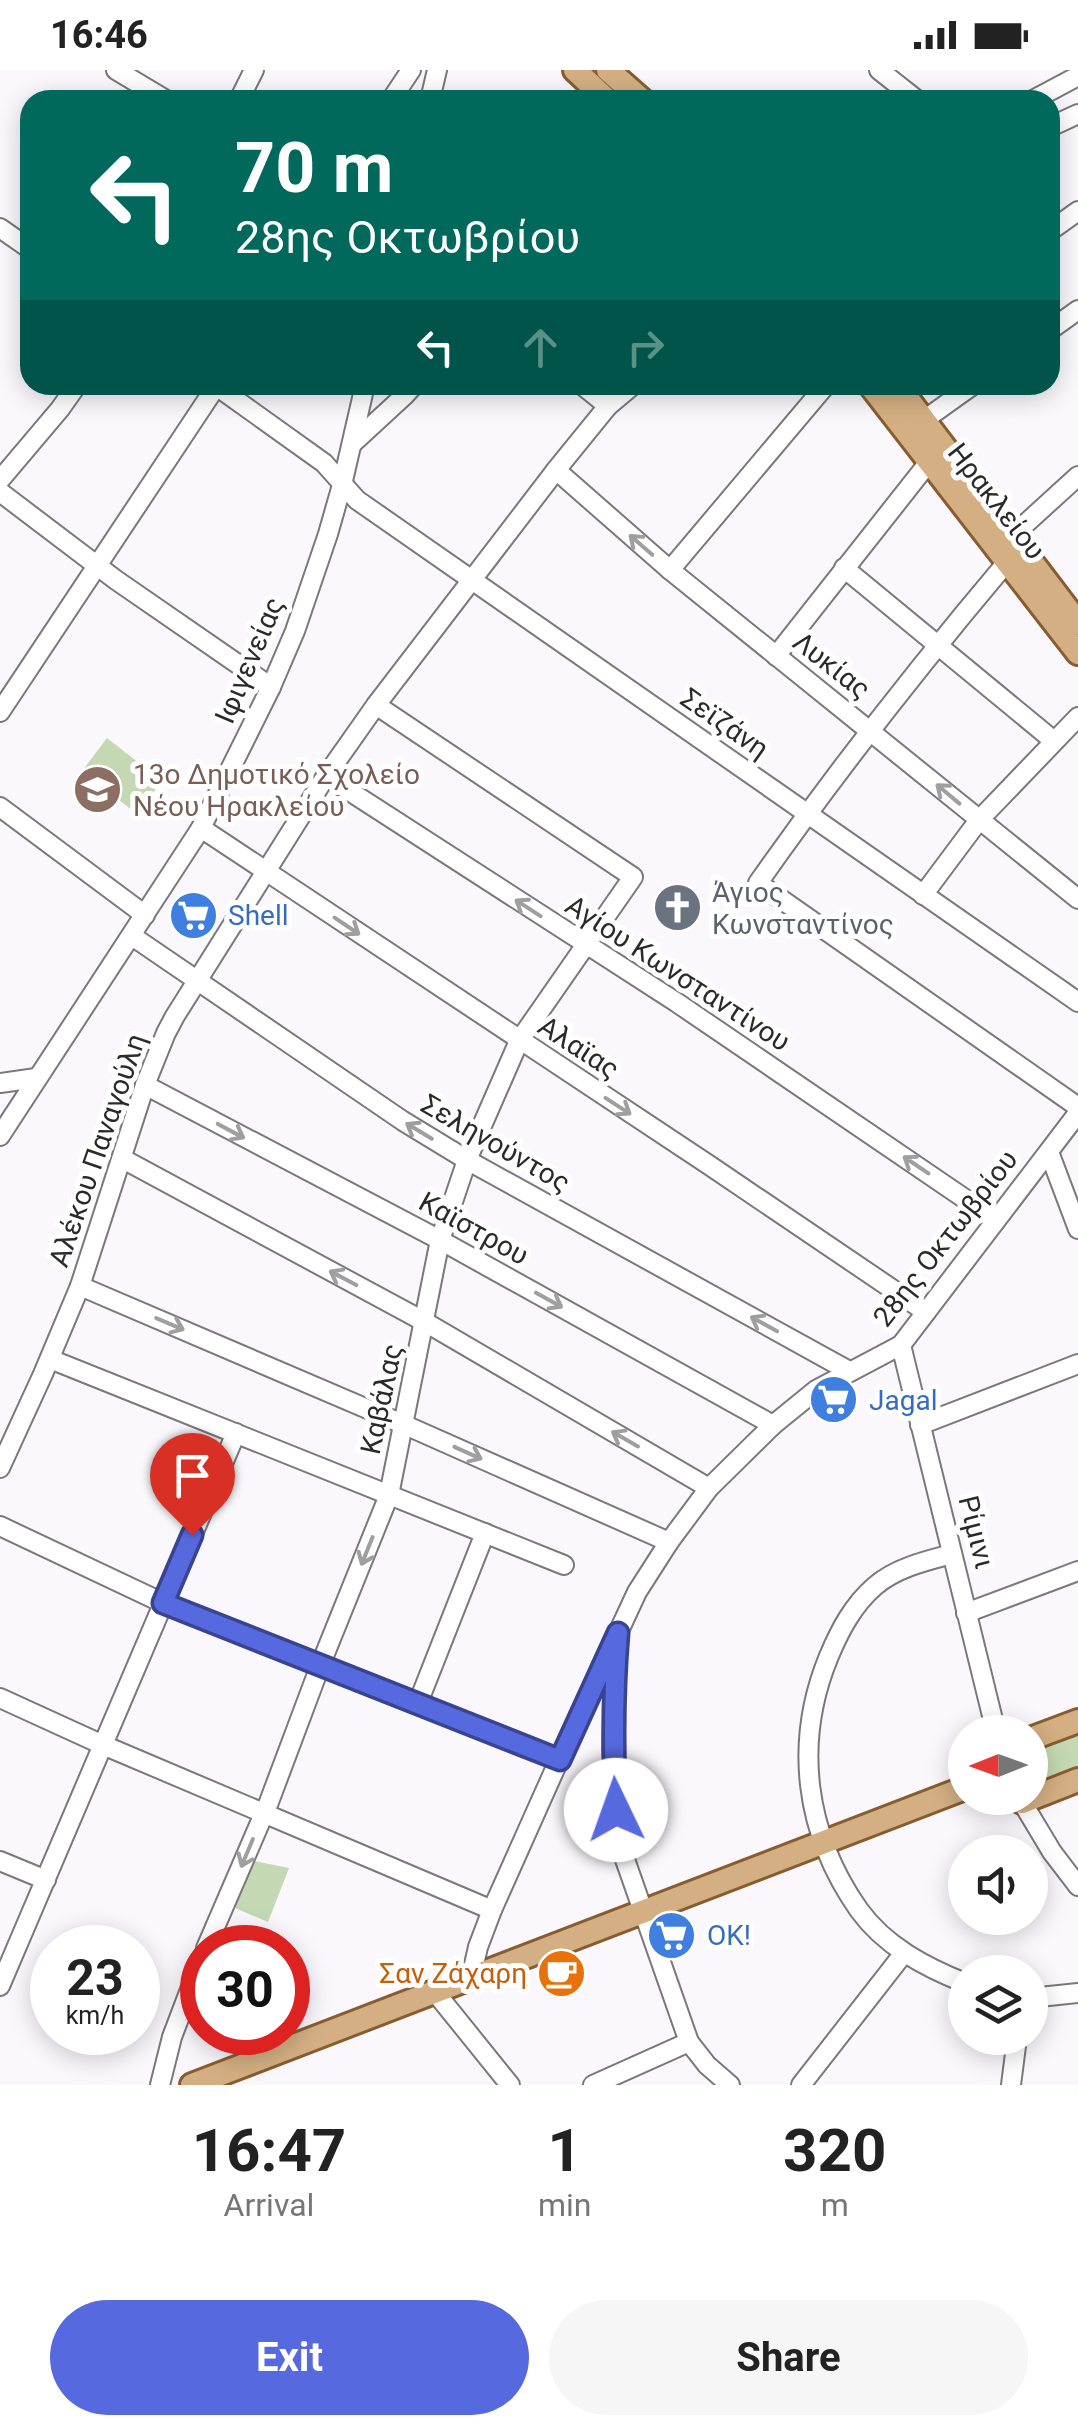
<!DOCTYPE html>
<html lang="en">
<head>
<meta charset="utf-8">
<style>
  :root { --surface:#fff; --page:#f6f6f6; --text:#222; --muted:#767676; --accent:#5769df }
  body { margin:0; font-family:Roboto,sans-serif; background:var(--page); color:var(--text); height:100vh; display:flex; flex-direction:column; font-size:38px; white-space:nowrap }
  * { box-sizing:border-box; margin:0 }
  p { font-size:32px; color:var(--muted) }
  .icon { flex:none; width:55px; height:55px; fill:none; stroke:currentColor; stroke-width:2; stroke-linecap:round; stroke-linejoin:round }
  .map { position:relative; height:2015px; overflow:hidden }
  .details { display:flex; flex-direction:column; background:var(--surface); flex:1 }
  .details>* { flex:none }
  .banner { position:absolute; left:20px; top:20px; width:1040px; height:305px; border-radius:30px; box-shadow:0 5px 25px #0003; background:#00695c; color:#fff; overflow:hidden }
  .needle { width:65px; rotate:269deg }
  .buttons { position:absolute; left:948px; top:1645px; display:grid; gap:20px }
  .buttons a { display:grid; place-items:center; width:100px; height:100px; border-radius:50%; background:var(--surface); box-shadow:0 5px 25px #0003; font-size:50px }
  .speed { position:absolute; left:30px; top:1855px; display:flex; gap:20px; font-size:50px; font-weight:700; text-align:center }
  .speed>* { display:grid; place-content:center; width:130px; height:130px; border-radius:50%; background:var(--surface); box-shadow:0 5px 25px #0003; line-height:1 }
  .speed small { font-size:25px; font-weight:400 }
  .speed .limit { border:15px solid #d22; background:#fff; color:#111 }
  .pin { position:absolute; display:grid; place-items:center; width:85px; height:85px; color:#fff; margin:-102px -42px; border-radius:50% 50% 50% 0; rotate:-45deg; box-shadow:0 0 10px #0007 }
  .pin .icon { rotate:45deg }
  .me { position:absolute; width:110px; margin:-55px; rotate:357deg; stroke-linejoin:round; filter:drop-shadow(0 0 8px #0008) }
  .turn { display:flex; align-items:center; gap:35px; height:210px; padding:0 50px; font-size:45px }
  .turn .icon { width:130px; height:130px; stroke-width:2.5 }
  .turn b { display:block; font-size:70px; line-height:85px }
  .lanes { display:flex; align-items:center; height:95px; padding:0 50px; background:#0003; justify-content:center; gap:50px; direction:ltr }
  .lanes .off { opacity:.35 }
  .eta { display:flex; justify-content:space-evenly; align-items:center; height:170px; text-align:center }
  .eta b { font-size:60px; font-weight:700; line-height:70px }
  .primary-button { display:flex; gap:20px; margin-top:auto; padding:20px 50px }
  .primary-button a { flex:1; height:115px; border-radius:60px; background:var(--accent); color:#fff; font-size:40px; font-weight:700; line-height:115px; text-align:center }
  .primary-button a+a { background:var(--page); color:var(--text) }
  .status { display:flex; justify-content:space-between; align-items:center; height:70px; padding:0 50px; background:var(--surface); direction:ltr }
  .status svg { height:28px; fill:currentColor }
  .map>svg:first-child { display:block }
  .green { fill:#c4d9b3 }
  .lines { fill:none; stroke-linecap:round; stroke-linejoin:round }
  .minor-casing { stroke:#7a787b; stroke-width:22 }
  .major-casing { stroke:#875d2f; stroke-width:28 }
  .minor { stroke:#fff; stroke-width:18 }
  .major { stroke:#d4af83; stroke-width:22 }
  .oneway { stroke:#a09fa0 }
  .route-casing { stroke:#394491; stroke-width:25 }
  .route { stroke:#5769df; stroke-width:18 }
  .labels { text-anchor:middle; stroke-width:10; stroke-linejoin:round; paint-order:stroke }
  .street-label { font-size:28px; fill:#2b2a2b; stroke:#fff }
  .education-label { font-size:28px; fill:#785e54; stroke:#fff; text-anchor:start }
  .worship-label { font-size:28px; fill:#5b616d; stroke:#fff; text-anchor:start }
  .shop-label { font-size:28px; fill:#366cbe; stroke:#fff; text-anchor:start }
  .food-label { font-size:28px; fill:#c56008; stroke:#fff; text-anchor:end }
</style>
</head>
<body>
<div class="status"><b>16:46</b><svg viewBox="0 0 49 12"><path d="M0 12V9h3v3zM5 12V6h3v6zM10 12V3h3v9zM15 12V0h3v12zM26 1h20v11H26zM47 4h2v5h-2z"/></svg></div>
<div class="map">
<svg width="1078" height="2015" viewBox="0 0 1078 2015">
  <rect width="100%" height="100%" fill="#faf8fc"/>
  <g class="green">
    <path d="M107,668l55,43 -25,33 -55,-43z"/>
    <path d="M1078,1660v36l-45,17 -3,-8v-27z"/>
    <path d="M254,1791l35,7 -21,54 -33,-14z"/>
  </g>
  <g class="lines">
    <defs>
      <g id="minor">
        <path d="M116,0l50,30"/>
        <path d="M879,0l38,30"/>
        <path d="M239,30l15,-30"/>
        <path d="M391,30l20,-30"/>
        <path d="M430,30l7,-30"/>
        <path d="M1033,30l45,-24"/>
        <path d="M1050,57l28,-13"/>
        <path d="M0,158l30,21"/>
        <path d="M1050,161l28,-20"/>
        <path d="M1050,260l28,-20"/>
        <path d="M215,315l109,78 33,37 721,502"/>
        <path d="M582,315l26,21"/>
        <path d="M924,350l49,-35"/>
        <path d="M353,373l51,-47 10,-11"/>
        <path d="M556,400l114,100 408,329"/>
        <path d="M0,410l60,-71 17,-24"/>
        <path d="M0,422l116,88 155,107"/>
        <path d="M1012,466l66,-60"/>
        <path d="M1007,492c-87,103 -171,210 -249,321l320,224"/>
        <path d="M844,498l210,173"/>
        <path d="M670,500l156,-185"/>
        <path d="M776,586l153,-194"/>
        <path d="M0,642l217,-327"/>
        <path d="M326,706l350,226 320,218"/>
        <path d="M0,737l145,108"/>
        <path d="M201,758l508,337 217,147"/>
        <path d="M923,825l56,-75 99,-103"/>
        <path d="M132,866l271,185 64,39 382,211"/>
        <path d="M0,1013l36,-5"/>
        <path d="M145,1015l295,155 333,185"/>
        <path d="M0,1066l201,-308 70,-141 24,-56 33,-97 14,-49 23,-100"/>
        <path d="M1049,1082l29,77"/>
        <path d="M123,1089l302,163 284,166"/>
        <path d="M80,1216l325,139 264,117"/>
        <path d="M901,1275l95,387"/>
        <path d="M50,1289l514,206"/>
        <path d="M920,1355l158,-61"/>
        <path d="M0,1398l43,-94 37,-88 65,-201 21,-52 9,-17 151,-240 50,-71 180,-235 52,-64 25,-21"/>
        <path d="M0,1456l163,77 396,157"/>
        <path d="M952,1484c-27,7 -56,14 -77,32 -22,19 -35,44 -46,70 -36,87 -24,177 30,254 26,36 66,57 106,73"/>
        <path d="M966,1543l112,-42"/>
        <path d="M617,1579l-4,39 -1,61 4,61 6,41 67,191 18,23 23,20"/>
        <path d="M0,1628l103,47 389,165"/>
        <path d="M418,1633l67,-170"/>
        <path d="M1022,1732l30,50 26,34"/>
        <path d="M0,1791l46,19"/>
        <path d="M206,1878l63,-146 51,-136 69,-171 51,-255 27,-80 52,-119 114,-164 -257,-172"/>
        <path d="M471,1908l7,-31 14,-37 67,-150 78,-168 32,-50 40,-54 64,-63 43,-35 85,-45 177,-232"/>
        <path d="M0,1916l236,-553"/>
        <path d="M435,1922l75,93"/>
        <path d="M1030,1928l48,-5"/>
        <path d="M160,2015l12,-48 30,-79"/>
        <path d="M593,2015l96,-43"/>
        <path d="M801,2015l103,-132"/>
        <path d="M1011,2015l6,-47"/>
      </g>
      <g id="major">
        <path d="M575,0l32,30"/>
        <path d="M608,0l34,30"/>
        <path d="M870,315l208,268"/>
        <path d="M897,315l181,238"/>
        <path d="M1030,1669l48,-18"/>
        <path d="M1020,1728l2,4 56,-22"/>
        <path d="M192,2015l773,-297"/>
      </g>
    </defs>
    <use href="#minor" class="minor-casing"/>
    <use href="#major" class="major-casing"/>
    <use href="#minor" class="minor"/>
    <use href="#major" class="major"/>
  </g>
  <defs><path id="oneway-shaft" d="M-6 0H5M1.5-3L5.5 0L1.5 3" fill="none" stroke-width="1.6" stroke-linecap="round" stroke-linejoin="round" transform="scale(2.5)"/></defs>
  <g class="oneway">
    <use href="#oneway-shaft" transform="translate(641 475) rotate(-139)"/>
    <use href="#oneway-shaft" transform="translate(948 724) rotate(-140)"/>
    <use href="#oneway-shaft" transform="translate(528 838) rotate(-147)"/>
    <use href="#oneway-shaft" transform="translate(347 856) rotate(34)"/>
    <use href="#oneway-shaft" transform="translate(618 1036) rotate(33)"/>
    <use href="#oneway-shaft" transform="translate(231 1061) rotate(28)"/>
    <use href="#oneway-shaft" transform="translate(419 1061) rotate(-149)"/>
    <use href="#oneway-shaft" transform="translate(916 1095) rotate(-146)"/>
    <use href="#oneway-shaft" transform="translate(343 1208) rotate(-152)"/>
    <use href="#oneway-shaft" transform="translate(549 1230) rotate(29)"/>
    <use href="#oneway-shaft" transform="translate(170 1254) rotate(23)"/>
    <use href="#oneway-shaft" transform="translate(764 1254) rotate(-151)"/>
    <use href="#oneway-shaft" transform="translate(625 1369) rotate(-150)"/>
    <use href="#oneway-shaft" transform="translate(468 1383) rotate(24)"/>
    <use href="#oneway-shaft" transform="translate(367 1481) rotate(112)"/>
    <use href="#oneway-shaft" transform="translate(247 1783) rotate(113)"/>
  </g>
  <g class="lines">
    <defs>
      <path id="route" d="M192,1465l-29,68 397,157 58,-127c-5,60 -5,117 -2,177"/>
    </defs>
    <use href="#route" class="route-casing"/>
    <use href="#route" class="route"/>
  </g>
  <defs>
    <symbol id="school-disc" viewBox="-11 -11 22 22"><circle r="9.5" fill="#8d6e63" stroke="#fff"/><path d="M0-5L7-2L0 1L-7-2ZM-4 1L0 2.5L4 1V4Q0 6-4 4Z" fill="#fff"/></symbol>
    <symbol id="church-disc" viewBox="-11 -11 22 22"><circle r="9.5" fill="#6b7280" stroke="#fff"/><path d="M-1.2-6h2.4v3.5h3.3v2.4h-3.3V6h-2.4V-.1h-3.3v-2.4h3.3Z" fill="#fff"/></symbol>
    <symbol id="supermarket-disc" viewBox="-11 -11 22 22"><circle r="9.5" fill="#3f7fe0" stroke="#fff"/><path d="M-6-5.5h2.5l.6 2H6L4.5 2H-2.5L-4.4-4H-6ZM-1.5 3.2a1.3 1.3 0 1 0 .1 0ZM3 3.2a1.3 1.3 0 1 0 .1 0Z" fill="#fff"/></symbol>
    <symbol id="cafe-disc" viewBox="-11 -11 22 22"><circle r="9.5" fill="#e8710a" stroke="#fff"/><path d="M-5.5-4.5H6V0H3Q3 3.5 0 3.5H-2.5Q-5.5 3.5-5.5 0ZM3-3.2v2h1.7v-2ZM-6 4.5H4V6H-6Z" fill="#fff"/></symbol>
  </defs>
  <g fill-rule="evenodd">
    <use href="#school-disc" x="70" y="692" width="55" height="55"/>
    <use href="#church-disc" x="650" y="810" width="55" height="55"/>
    <use href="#supermarket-disc" x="166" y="818" width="55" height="55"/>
    <use href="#supermarket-disc" x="806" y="1302" width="55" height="55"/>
    <use href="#supermarket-disc" x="644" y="1838" width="55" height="55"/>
    <use href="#cafe-disc" x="534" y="1876" width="55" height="55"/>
  </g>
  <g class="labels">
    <g class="street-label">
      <text transform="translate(997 431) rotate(52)" y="10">Ηρακλείου</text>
      <text transform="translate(249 590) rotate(-67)" y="10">Ιφιγενείας</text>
      <text transform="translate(832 595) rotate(38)" y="10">Λυκίας</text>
      <text transform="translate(725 653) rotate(35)" y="10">Σεϊζάνη</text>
      <text transform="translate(678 903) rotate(33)" y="10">Αγίου Κωνσταντίνου</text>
      <text transform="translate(579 977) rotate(33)" y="10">Αλαϊας</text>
      <text transform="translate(496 1073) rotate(30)" y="10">Σεληνούντος</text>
      <text transform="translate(97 1080) rotate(-71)" y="10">Αλέκου Παναγούλη</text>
      <text transform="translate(474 1158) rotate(29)" y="10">Καϊστρου</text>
      <text transform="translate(945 1168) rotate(-52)" y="10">28ης Οκτωβρίου</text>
      <text transform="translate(381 1329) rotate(-78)" y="10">Καβάλας</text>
      <text transform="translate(977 1462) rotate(76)" y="10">Ρίμινι</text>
    </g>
    <g class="education-label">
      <text x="133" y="714">13ο Δημοτικό Σχολείο<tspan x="133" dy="32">Νέου Ηρακλείου</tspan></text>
    </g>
    <g class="worship-label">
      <text x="712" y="832">Άγιος<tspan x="712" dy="32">Κωνσταντίνος</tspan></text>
    </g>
    <g class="shop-label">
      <text x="228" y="855">Shell</text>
      <text x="869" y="1340">Jagal</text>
      <text x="707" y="1875">OK!</text>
    </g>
    <g class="food-label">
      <text x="527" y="1913">Σαν Ζάχαρη</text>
    </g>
  </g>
</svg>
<div class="buttons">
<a><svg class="needle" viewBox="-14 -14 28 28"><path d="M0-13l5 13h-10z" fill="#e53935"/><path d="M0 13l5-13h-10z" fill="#767676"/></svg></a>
<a><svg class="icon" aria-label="sound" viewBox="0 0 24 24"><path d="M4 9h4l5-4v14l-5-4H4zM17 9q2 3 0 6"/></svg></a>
<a><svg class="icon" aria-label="layers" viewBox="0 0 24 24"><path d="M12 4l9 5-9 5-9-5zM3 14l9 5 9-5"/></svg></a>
</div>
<div class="speed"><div>23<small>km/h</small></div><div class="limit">30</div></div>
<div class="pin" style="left:192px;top:1465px;background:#d93025"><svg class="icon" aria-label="arrive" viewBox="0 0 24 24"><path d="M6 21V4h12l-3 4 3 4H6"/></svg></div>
<svg class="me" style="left:616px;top:1740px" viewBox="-20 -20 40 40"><circle r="19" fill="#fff"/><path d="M0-13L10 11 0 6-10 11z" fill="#5769df"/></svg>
<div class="banner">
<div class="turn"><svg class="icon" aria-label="left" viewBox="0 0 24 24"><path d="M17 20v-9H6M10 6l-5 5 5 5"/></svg><div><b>70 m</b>28ης Οκτωβρίου</div></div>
<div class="lanes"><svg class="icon" aria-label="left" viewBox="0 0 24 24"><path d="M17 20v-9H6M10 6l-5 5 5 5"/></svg><svg class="icon off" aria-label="ahead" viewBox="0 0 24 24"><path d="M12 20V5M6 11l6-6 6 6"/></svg><svg class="icon off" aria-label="right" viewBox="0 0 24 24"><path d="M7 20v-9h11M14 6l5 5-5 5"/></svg></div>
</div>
</div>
<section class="details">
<div class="eta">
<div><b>16:47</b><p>Arrival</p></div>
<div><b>1</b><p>min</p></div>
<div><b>320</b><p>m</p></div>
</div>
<div class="primary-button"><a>Exit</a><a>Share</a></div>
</section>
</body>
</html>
